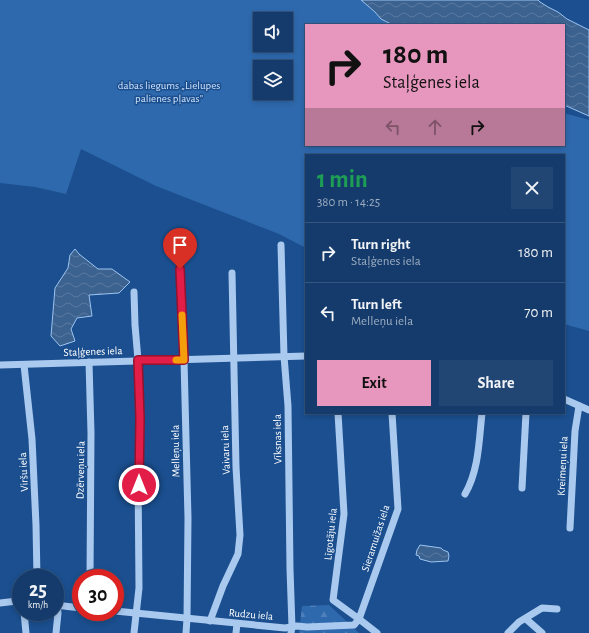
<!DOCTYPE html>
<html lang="en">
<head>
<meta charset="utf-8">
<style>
  :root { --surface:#143b6b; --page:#214673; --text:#f1f3f6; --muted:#9dadc1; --line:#33557e; --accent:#e797bd }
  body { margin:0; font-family:"Alegreya Sans",sans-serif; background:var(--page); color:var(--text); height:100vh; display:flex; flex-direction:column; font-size:15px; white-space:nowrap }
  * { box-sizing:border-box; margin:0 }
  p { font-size:13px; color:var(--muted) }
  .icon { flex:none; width:22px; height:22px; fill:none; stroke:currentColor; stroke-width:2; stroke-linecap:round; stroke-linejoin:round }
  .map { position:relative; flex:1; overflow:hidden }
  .side { position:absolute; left:305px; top:154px; width:260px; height:260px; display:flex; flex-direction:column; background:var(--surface); border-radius:0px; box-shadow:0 2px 6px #0003,0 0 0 1px var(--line) }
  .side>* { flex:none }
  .hud { position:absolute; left:305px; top:24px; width:260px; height:122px; border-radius:0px; box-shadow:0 2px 6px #0003,0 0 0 1px var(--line); background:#e797bd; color:#111; overflow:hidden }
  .buttons { position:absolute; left:253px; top:12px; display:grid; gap:8px }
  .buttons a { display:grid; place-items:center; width:40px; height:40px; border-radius:0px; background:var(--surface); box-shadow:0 2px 6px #0003,0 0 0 1px var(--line); font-size:20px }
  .speed { position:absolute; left:12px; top:569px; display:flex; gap:8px; font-size:20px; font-weight:700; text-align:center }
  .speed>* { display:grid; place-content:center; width:52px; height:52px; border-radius:50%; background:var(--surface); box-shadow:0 2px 6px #0003,0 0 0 1px var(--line); line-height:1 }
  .speed small { font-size:10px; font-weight:400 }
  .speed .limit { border:6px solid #d22; background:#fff; color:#111 }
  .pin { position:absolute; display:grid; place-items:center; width:34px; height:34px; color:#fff; margin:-41px -17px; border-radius:50% 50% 50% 0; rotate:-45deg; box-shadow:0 0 4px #0007 }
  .pin .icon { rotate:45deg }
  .me { position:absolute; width:44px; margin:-22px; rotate:0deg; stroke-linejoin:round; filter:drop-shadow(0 0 3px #0008) }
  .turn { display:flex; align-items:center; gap:14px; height:84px; padding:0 12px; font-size:18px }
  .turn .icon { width:52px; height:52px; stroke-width:2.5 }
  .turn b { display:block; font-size:28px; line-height:34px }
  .lanes { display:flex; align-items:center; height:38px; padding:0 12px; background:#0003; justify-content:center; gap:20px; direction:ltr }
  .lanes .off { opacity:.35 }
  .round { display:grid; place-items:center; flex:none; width:42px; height:42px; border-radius:0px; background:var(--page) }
  .summary { display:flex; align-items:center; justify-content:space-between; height:68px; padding:0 12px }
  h1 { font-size:24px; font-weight:700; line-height:30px; color:#1e9e55 }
  .button { display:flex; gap:8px; margin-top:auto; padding:8px 12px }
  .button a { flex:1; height:46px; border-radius:0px; background:var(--accent); color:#111; font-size:16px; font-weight:700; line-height:46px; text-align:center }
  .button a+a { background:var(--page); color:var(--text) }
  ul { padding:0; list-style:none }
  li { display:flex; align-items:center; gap:12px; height:60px; padding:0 12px; border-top:1px solid var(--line) }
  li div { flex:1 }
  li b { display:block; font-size:15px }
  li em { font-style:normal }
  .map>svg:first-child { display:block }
  .forest { fill:url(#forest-firs) }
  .green { fill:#2e69ad; fill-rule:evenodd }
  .water { fill:url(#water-waves); stroke:#9cc4f0 }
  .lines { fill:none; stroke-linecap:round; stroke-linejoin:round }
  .minor { stroke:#a9c9ee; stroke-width:7 }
  .route-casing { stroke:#92132f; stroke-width:10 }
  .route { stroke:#e11d48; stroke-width:7 }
  .slow { stroke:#f59e0b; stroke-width:7 }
  .labels { text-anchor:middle; stroke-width:3; stroke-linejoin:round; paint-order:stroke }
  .park-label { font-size:11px; fill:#cfe3fa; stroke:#1b4f8f }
  .street-label { font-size:11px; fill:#fff; stroke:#1b4f8f }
</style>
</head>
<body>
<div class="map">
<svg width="589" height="633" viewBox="0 0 589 633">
  <defs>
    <pattern id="forest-firs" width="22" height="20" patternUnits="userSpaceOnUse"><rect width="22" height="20" fill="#2e69ad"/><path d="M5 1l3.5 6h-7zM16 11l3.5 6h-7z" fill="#4d80b9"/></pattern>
    <pattern id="water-waves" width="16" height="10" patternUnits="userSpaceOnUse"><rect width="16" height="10" fill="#3c6290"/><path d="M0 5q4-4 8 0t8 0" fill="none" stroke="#597aa1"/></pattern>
  </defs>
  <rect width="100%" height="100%" fill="#1b4f8f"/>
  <path class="forest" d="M329,605l30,28h-60l3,-27z"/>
  <path class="green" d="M0,0h361l14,12 6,7 12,6h-87v120h258v-32l25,7v211l-25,-7v-169h-258v93l-27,-14 -123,-48 -75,-37 -15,45 -31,-7 -35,-4zM260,19h26v26h-26zM260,67h26v26h-26z"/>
  <g class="water">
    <path d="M361,0h177l2,2 8,5 10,5 9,7 22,11v86l-25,-11v-80h-171l-12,-6 -6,-7z"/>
    <path d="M75,249l4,5 19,15h14l18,13 -11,11 -30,2 3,21 -15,2 -6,11 4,12 -15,5 -9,-10 4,-48 13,-20 2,-13z"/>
    <path d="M420,545l21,3 2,2 5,2 1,4 -1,5 -17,1 -11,-3 -1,-3 -3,-1 1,-5z"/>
  </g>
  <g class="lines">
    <g class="minor">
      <path d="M281,245l3,111 4,50 2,163 2,58 -1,6"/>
      <path d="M180,269l4,91 4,158 -1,101 -1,14"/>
      <path d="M89,362l2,71 -1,145"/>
      <path d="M0,365l306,-9"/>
      <path d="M24,365l8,74 4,86 1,53"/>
      <path d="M564,399l25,11"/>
      <path d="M338,413l6,101 -11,86 26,19 39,-110 -6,-96"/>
      <path d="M522,488l4,-75"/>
      <path d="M465,494c14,-24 14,-54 17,-81"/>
      <path d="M570,528l5,-97 4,-25"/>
      <path d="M0,603l17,-2 4,1"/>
      <path d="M55,605l26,3"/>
      <path d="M115,611l170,17 12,-2 10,1 47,-2 5,-6 18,14"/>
      <path d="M24,612l2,21"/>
      <path d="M526,619l16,14"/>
      <path d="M210,621l13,-35 15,-32 2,-19 -4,-68 -4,-194"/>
      <path d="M56,633l2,-20 -1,-8"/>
      <path d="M134,633l5,-45 -1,-117 2,-53 -2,-58 -3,-35 -1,-33"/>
      <path d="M236,633l1,-9"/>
      <path d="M508,633l11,-11 23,-14 15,1"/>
    </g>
  </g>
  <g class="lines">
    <defs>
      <path id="route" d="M139,485l1,-67 -2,-58h46l-4,-91"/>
    </defs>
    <use href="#route" class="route-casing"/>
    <use href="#route" class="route"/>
    <path class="slow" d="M176,360h8l-2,-45"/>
  </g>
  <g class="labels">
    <g class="park-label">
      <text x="169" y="89">dabas liegums „Lielupes<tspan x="169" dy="13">palienes pļavas”</tspan></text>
    </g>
    <g class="street-label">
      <text transform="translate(93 351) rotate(-2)" y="4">Staļģenes iela</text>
      <text transform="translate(277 439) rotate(-91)" y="4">Vīksnas iela</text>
      <text transform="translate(225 450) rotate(-92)" y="4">Vaivaru iela</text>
      <text transform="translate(175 451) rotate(-91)" y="4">Melleņu iela</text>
      <text transform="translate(562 466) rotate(-87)" y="4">Kreimeņu iela</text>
      <text transform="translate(80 470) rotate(-89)" y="4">Dzērveņu iela</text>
      <text transform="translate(23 472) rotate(-93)" y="4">Viršu iela</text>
      <text transform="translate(330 534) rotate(-84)" y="4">Līgotāju iela</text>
      <text transform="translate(375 538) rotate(-72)" y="4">Sieramuižas iela</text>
      <text transform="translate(251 614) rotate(5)" y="4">Rudzu iela</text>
    </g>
  </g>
</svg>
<div class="buttons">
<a><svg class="icon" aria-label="sound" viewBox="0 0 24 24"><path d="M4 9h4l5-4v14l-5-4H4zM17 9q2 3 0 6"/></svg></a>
<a><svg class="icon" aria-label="layers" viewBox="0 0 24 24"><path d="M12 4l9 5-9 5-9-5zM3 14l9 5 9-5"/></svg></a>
</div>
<div class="speed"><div>25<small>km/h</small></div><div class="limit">30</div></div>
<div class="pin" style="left:180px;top:269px;background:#d93025"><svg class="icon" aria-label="arrive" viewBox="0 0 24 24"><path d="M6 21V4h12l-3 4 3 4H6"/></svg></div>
<svg class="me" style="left:139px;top:485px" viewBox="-20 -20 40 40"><circle r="17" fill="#e11d48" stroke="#fff" stroke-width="3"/><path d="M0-11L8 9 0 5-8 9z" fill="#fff"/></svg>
<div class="hud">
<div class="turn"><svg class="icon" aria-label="right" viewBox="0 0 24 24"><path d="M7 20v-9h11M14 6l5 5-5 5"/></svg><div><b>180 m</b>Staļģenes iela</div></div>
<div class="lanes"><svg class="icon off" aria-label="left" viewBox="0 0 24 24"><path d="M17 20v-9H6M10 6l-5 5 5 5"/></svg><svg class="icon off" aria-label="ahead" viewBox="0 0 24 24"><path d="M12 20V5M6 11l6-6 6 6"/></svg><svg class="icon" aria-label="right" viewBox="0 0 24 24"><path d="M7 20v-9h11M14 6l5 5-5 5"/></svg></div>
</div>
<section class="side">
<div class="summary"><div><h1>1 min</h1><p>380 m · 14:25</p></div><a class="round"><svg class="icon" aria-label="close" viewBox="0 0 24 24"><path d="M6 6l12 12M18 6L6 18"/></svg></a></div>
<ul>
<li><svg class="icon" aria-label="right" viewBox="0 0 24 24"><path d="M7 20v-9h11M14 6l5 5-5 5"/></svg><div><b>Turn right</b><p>Staļģenes iela</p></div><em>180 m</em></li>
<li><svg class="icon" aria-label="left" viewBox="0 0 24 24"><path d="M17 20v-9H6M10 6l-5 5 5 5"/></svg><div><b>Turn left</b><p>Melleņu iela</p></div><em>70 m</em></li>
</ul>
<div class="button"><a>Exit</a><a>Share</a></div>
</section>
</div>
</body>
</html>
